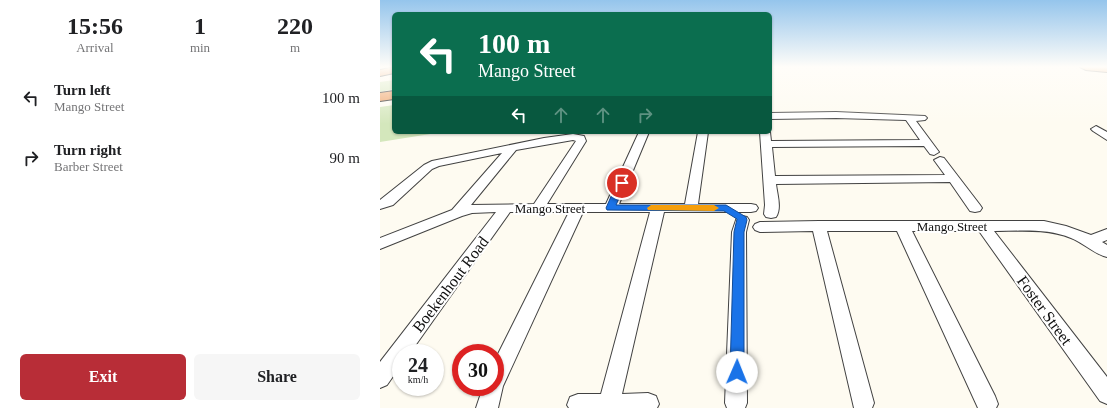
<!DOCTYPE html>
<html lang="en">
<head>
<meta charset="utf-8">
<style>
  :root { --surface:#fff; --page:#f6f6f6; --text:#202124; --muted:#757577; --accent:#b82d37 }
  body { margin:0; font-family:Georgia,serif; background:var(--page); color:var(--text); height:100vh; display:flex; flex-direction:column; font-size:15px; white-space:nowrap }
  * { box-sizing:border-box; margin:0 }
  p { font-size:13px; color:var(--muted) }
  .icon { flex:none; width:22px; height:22px; fill:none; stroke:currentColor; stroke-width:2; stroke-linecap:round; stroke-linejoin:round }
  .map { position:relative; flex:1; overflow:hidden }
  .side { display:flex; flex-direction:column; background:var(--surface); width:380px }
  .side>* { flex:none }
  .top-card { position:absolute; left:12px; top:12px; width:380px; height:122px; border-radius:6px; box-shadow:0 1px 3px #0004; background:#0b6e4f; color:#fff; overflow:hidden }
  .speed { position:absolute; left:12px; top:344px; display:flex; gap:8px; font-size:20px; font-weight:700; text-align:center }
  .speed>* { display:grid; place-content:center; width:52px; height:52px; border-radius:50%; background:var(--surface); box-shadow:0 1px 3px #0004; line-height:1 }
  .speed small { font-size:10px; font-weight:400 }
  .speed .limit { border:6px solid #d22; background:#fff; color:#111 }
  .pin { position:absolute; display:grid; place-items:center; width:34px; height:34px; color:#fff; margin:-17px; border:2px solid #fff; border-radius:50%; box-shadow:0 1px 4px #0007 }
  .me { position:absolute; width:44px; margin:-22px; rotate:1deg; stroke-linejoin:round; filter:drop-shadow(0 0 3px #0008) }
  .turn { display:flex; align-items:center; gap:14px; height:84px; padding:0 20px; font-size:18px }
  .turn .icon { width:52px; height:52px; stroke-width:2.5 }
  .turn b { display:block; font-size:28px; line-height:34px }
  .lanes { display:flex; align-items:center; height:38px; padding:0 20px; background:#0003; justify-content:center; gap:20px; direction:ltr }
  .lanes .off { opacity:.35 }
  .eta { display:flex; justify-content:space-evenly; align-items:center; height:68px; text-align:center }
  .eta b { font-size:24px; font-weight:800; line-height:28px }
  .primary-button { display:flex; gap:8px; margin-top:auto; padding:8px 20px }
  .primary-button a { flex:1; height:46px; border-radius:6px; background:var(--accent); color:#fff; font-size:16px; font-weight:800; line-height:46px; text-align:center }
  .primary-button a+a { background:var(--page); color:var(--text) }
  ul { padding:0; list-style:none }
  li { display:flex; align-items:center; gap:12px; height:60px; padding:0 20px }
  li div { flex:1 }
  li b { display:block; font-size:15px }
  li em { font-style:normal }
  main { display:flex; flex:1; min-height:0 }
  .map>svg:first-child { display:block }
  .green { fill:#d4e7bc }
  .lines { fill:none; stroke-linecap:round; stroke-linejoin:round }
  .minor-casing { stroke:#424242; stroke-width:2 }
  .highway-casing { stroke:#202020; stroke-width:2 }
  .minor { fill:#fff; fill-rule:evenodd }
  .highway { fill:#ed9e61; fill-rule:evenodd }
  .route { fill:#1a73e8; stroke:#114b97 }
  .slow { fill:#f59e0b }
  .labels { text-anchor:middle; stroke-width:4; stroke-linejoin:round; paint-order:stroke }
  .street-label { font-size:13px; fill:#0f0f0f; stroke:#fff }
  .near-street-label { font-size:16px; fill:#0f0f0f; stroke:#fff }
</style>
</head>
<body>
<main>
<section class="side">
<div class="eta">
<div><b>15:56</b><p>Arrival</p></div>
<div><b>1</b><p>min</p></div>
<div><b>220</b><p>m</p></div>
</div>
<ul>
<li><svg class="icon" aria-label="left" viewBox="0 0 24 24"><path d="M17 20v-9H6M10 6l-5 5 5 5"/></svg><div><b>Turn left</b><p>Mango Street</p></div><em>100 m</em></li>
<li><svg class="icon" aria-label="right" viewBox="0 0 24 24"><path d="M7 20v-9h11M14 6l5 5-5 5"/></svg><div><b>Turn right</b><p>Barber Street</p></div><em>90 m</em></li>
</ul>
<div class="primary-button"><a>Exit</a><a>Share</a></div>
</section>
<div class="map">
<svg width="727" height="408" viewBox="0 0 727 408">
  <rect width="100%" height="100%" fill="#fefbf1"/>
  <g class="green">
    <path d="M14,80v9l-14,3v-10z"/>
    <path d="M14,105v27h49l-63,10v-35z"/>
  </g>
  <g class="lines">
    <defs>
      <g id="minor">
        <path d="M456,112l89,4 2,2 -2,2 -9,1 23,31 -5,3 -4,-1 -6,-8 -152,1 3,29 170,-1 -11,-15 6,-3 4,1 36,47 2,3 -2,3 -5,1 -5,-1 -20,-29 -174,2c1,10 6,24 0,33l-5,1 -5,-1 -2,-3 1,-9 -5,-73h10l1,9 149,-1 -14,-20 -70,-2 -66,1v-6z"/>
        <path d="M716,126l11,6v8l-14,-9 -2,-2z"/>
        <path d="M259,132h10l-30,72h66l13,-72h10l-10,72h53l5,1 2,3 -2,3 -5,1h-87l-42,182 26,-1 8,3 3,8 -2,4h-88l-2,-3 3,-8 8,-3h23l49,-182h-67l-80,174 -5,22h-22l7,-21h12v-27l74,-148h-59l-100,141h-9v12l-14,20 -7,3v-26l116,-150 -24,1 -10,3 -82,33v-11l72,-28 50,-57 -63,13 -7,3 -39,36 -13,4v-9l44,-35 8,-4 112,-23 29,-4 11,2 2,5 -39,63h59zM193,140l3,1 -42,63 -63,1 45,-55z"/>
        <path d="M362,216l5,1 2,3 -3,12 1,171 -2,5h-18l-2,-5 7,-171 5,-15z"/>
        <path d="M439,221h225l22,5 25,9 16,-6v11l-5,2 5,3v12c-13,-3 -23,-14 -36,-19 -24,-10 -51,-7 -77,-7l113,146v27l-7,-3 -121,-170h-67l83,165 3,8 -2,4h-18l-81,-177h-70l47,172 -2,5h-18l-41,-177 -53,1 -5,-2 -2,-3 2,-3 5,-2z"/>
      </g>
      <g id="highway">
        <path d="M14,67v6l-14,3v-6z"/>
        <path d="M700,67h27v5l-21,-2z"/>
        <path d="M14,91v8l-14,2v-8z"/>
      </g>
    </defs>
    <use href="#minor" class="minor-casing"/>
    <use href="#highway" class="highway-casing"/>
    <use href="#minor" class="minor"/>
    <use href="#highway" class="highway"/>
  </g>
  <linearGradient id="sky" x2="0" y2="1"><stop stop-color="#95c5ec"/><stop offset="0.54" stop-color="#fffdf9"/><stop offset="1" stop-color="#fffdf9" stop-opacity="0"/></linearGradient>
  <rect width="727" height="124" fill="url(#sky)"/>
  <path class="route" d="M242,180l4,3 -10,22h110l20,12 1,3 -3,12v140l-2,4 -5,2 -5,-2 -2,-4 4,-140 3,-13 -13,-8 -117,-1 -1,-2 11,-25z"/>
  <path class="slow" d="M271,205h63l5,3 -5,3 -66,-1 -1,-2z"/>
  <g class="labels">
    <g class="street-label">
      <text x="170" y="213">Mango Street</text>
      <text x="572" y="231">Mango Street</text>
    </g>
    <g class="near-street-label">
      <text transform="translate(70 284) rotate(-53)" y="6">Boekenhout Road</text>
      <text transform="translate(665 310) rotate(54)" y="6">Foster Street</text>
    </g>
  </g>
</svg>
<div class="speed"><div>24<small>km/h</small></div><div class="limit">30</div></div>
<div class="pin" style="left:242px;top:183px;background:#d93025"><svg class="icon" aria-label="arrive" viewBox="0 0 24 24"><path d="M6 21V4h12l-3 4 3 4H6"/></svg></div>
<svg class="me" style="left:357px;top:372px" viewBox="-20 -20 40 40"><circle r="19" fill="#fff"/><path d="M0-13L10 11 0 6-10 11z" fill="#1a73e8"/></svg>
<div class="top-card">
<div class="turn"><svg class="icon" aria-label="left" viewBox="0 0 24 24"><path d="M17 20v-9H6M10 6l-5 5 5 5"/></svg><div><b>100 m</b>Mango Street</div></div>
<div class="lanes"><svg class="icon" aria-label="left" viewBox="0 0 24 24"><path d="M17 20v-9H6M10 6l-5 5 5 5"/></svg><svg class="icon off" aria-label="ahead" viewBox="0 0 24 24"><path d="M12 20V5M6 11l6-6 6 6"/></svg><svg class="icon off" aria-label="ahead" viewBox="0 0 24 24"><path d="M12 20V5M6 11l6-6 6 6"/></svg><svg class="icon off" aria-label="right" viewBox="0 0 24 24"><path d="M7 20v-9h11M14 6l5 5-5 5"/></svg></div>
</div>
</div>
</main>
</body>
</html>
